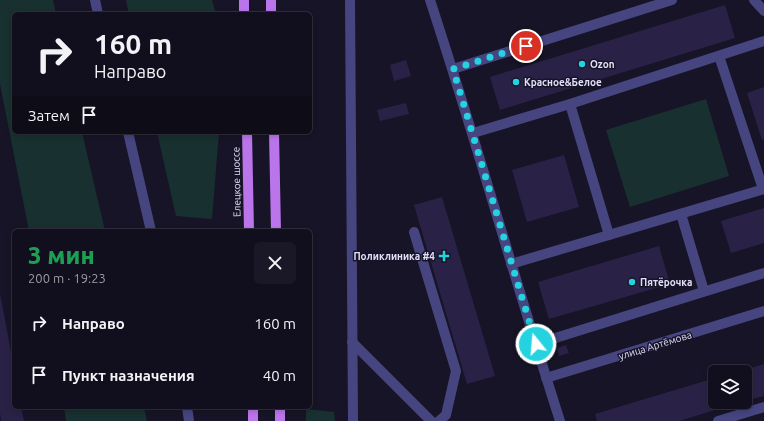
<!DOCTYPE html>
<html lang="ru">
<head>
<meta charset="utf-8">
<style>
  :root { --surface:#110f1d; --page:#1a1826; --text:#f1f3f6; --muted:#9c9ca4; --line:#302f3b }
  body { margin:0; font-family:Ubuntu,sans-serif; background:var(--page); color:var(--text); height:100vh; display:flex; flex-direction:column; font-size:15px; white-space:nowrap }
  * { box-sizing:border-box; margin:0 }
  p { font-size:13px; color:var(--muted) }
  .icon { flex:none; width:22px; height:22px; fill:none; stroke:currentColor; stroke-width:2; stroke-linecap:round; stroke-linejoin:round }
  .map { position:relative; flex:1; overflow:hidden }
  .details { position:absolute; left:12px; top:229px; width:300px; height:180px; display:flex; flex-direction:column; background:var(--surface); border-radius:6px; box-shadow:0 2px 6px #0003,0 0 0 1px var(--line) }
  .details>* { flex:none }
  .hud { position:absolute; left:12px; top:12px; width:300px; height:122px; border-radius:6px; box-shadow:0 2px 6px #0003,0 0 0 1px var(--line); background:#110f1d; color:var(--text); overflow:hidden }
  .controls { position:absolute; left:708px; top:365px; display:grid; gap:8px }
  .controls a { display:grid; place-items:center; width:44px; height:44px; border-radius:6px; background:var(--surface); box-shadow:0 2px 6px #0003,0 0 0 1px var(--line); font-size:20px }
  .pin { position:absolute; display:grid; place-items:center; width:34px; height:34px; color:#fff; margin:-17px; border:2px solid #fff; border-radius:50%; box-shadow:0 1px 4px #0007 }
  .me { position:absolute; width:44px; margin:-22px; rotate:343deg; stroke-linejoin:round; filter:drop-shadow(0 0 3px #0008) }
  .turn { display:flex; align-items:center; gap:14px; height:84px; padding:0 16px; font-size:18px }
  .turn .icon { width:52px; height:52px; stroke-width:2.5 }
  .turn b { display:block; font-size:28px; line-height:34px }
  .then { display:flex; align-items:center; height:38px; padding:0 16px; background:#0003; gap:8px; font-size:15px }
  .round { display:grid; place-items:center; flex:none; width:42px; height:42px; border-radius:6px; background:var(--page) }
  .headline { display:flex; align-items:center; justify-content:space-between; height:68px; padding:0 16px }
  h1 { font-size:24px; font-weight:800; line-height:30px; color:#1e9e55 }
  ul { padding:0; list-style:none }
  li { display:flex; align-items:center; gap:12px; height:52px; padding:0 16px }
  li div { flex:1 }
  li b { display:block; font-size:15px }
  li em { font-style:normal }
  .map>svg:first-child { display:block }
  .green { fill:#18302f }
  .building { fill:#292246 }
  .lines { fill:none; stroke-linecap:round; stroke-linejoin:round }
  .minor { stroke:#464580; stroke-width:10 }
  .major { stroke:#bb75eb; stroke-width:10 }
  .route { stroke:#25d3e0; stroke-width:7; stroke-dasharray:0 12.6 }
  .poi-dot { fill:#25d3e0; stroke:#171427; stroke-width:1.5 }
  .labels { text-anchor:middle; stroke-width:3; stroke-linejoin:round; paint-order:stroke }
  .poi-label { font-size:10px; font-weight:bold; fill:#e1dffa; stroke:#171427; text-anchor:start }
  .street-label { font-size:10px; fill:#e1dffa; stroke:#171427 }
</style>
</head>
<body>
<div class="map">
<svg width="764" height="421" viewBox="0 0 764 421">
  <rect width="100%" height="100%" fill="#171427"/>
  <g class="green">
    <path d="M0,0h53l3,14h-42v118h68l23,99h-76l-29,-147z"/>
    <path d="M126,0h86l4,14h-87z"/>
    <path d="M706,99l23,77 -99,31 -24,-77z"/>
    <path d="M157,132h62l-7,87 -36,-3z"/>
    <path d="M64,407h80l3,14h-81z"/>
    <path d="M306,409l28,3 1,9h-29z"/>
  </g>
  <g class="building">
    <path d="M725,5l10,33 -235,72 -10,-33z"/>
    <path d="M406,60l5,16 -17,5 -4,-16z"/>
    <path d="M764,87v52l-2,1 -15,-47z"/>
    <path d="M406,103l3,11 -29,7 -3,-11z"/>
    <path d="M564,155l15,52 -52,15 -15,-52z"/>
    <path d="M442,197l53,179 -28,8 -53,-179z"/>
    <path d="M764,208v35l-33,10 -10,-32z"/>
    <path d="M659,246l11,38 -121,35 -11,-37z"/>
    <path d="M0,294l14,73v40h7l3,14h-23l-1,-8z"/>
    <path d="M566,345l3,8 -10,3 -2,-8z"/>
    <path d="M764,364v32l-19,5v-29h-7z"/>
    <path d="M715,378v24h26l-62,19h-82l-2,-7z"/>
  </g>
  <g class="lines">
    <g class="minor">
      <path d="M95,0l3,14"/>
      <path d="M350,0l3,421"/>
      <path d="M430,0c46,140 85,281 130,421"/>
      <path d="M754,0l10,11"/>
      <path d="M719,56l44,133"/>
      <path d="M453,69l219,-69"/>
      <path d="M570,104l39,131"/>
      <path d="M128,132l23,99"/>
      <path d="M473,133l97,-29 194,-63"/>
      <path d="M681,214l23,77"/>
      <path d="M414,232l42,139 -10,44 -7,6"/>
      <path d="M511,264l253,-75"/>
      <path d="M352,342l79,79"/>
      <path d="M536,344l228,-71"/>
      <path d="M546,378l218,-67"/>
      <path d="M187,407l2,14"/>
      <path d="M718,421l46,-14"/>
    </g>
    <g class="major">
      <path d="M244,0v14"/>
      <path d="M271,0v14"/>
      <path d="M247,132l2,99"/>
      <path d="M274,132l2,99"/>
      <path d="M253,407v14"/>
      <path d="M280,407v14"/>
    </g>
  </g>
  <g class="lines">
    <path class="route" d="M526,46l-73,23 83,275"/>
  </g>
  <g class="poi-dot">
    <circle cx="582" cy="64" r="4"/>
    <circle cx="516" cy="82" r="4"/>
    <path d="M442 250h4v4h4v4h-4v4h-4v-4h-4v-4h4z"/>
    <circle cx="632" cy="282" r="4"/>
  </g>
  <g class="labels">
    <g class="poi-label">
      <text x="590" y="68">Ozon</text>
      <text x="524" y="86">Красное&amp;Белое</text>
      <text x="435" y="260" text-anchor="end">Поликлиника #4</text>
      <text x="640" y="286">Пятёрочка</text>
    </g>
    <g class="street-label">
      <text transform="translate(236 182) rotate(-91)" y="4">Елецкое шоссе</text>
      <text transform="translate(655 345) rotate(-17)" y="4">улица Артёмова</text>
    </g>
  </g>
</svg>
<div class="controls">
<a><svg class="icon" aria-label="layers" viewBox="0 0 24 24"><path d="M12 4l9 5-9 5-9-5zM3 14l9 5 9-5"/></svg></a>
</div>
<div class="pin" style="left:526px;top:46px;background:#d93025"><svg class="icon" aria-label="arrive" viewBox="0 0 24 24"><path d="M6 21V4h12l-3 4 3 4H6"/></svg></div>
<svg class="me" style="left:536px;top:344px" viewBox="-20 -20 40 40"><circle r="17" fill="#25d3e0" stroke="#fff" stroke-width="3"/><path d="M0-11L8 9 0 5-8 9z" fill="#fff"/></svg>
<div class="hud">
<div class="turn"><svg class="icon" aria-label="right" viewBox="0 0 24 24"><path d="M7 20v-9h11M14 6l5 5-5 5"/></svg><div><b>160 m</b>Направо</div></div>
<div class="then">Затем<svg class="icon" aria-label="arrive" viewBox="0 0 24 24"><path d="M6 21V4h12l-3 4 3 4H6"/></svg></div>
</div>
<section class="details">
<div class="headline"><div><h1>3 мин</h1><p>200 m · 19:23</p></div><a class="round"><svg class="icon" aria-label="close" viewBox="0 0 24 24"><path d="M6 6l12 12M18 6L6 18"/></svg></a></div>
<ul>
<li><svg class="icon" aria-label="right" viewBox="0 0 24 24"><path d="M7 20v-9h11M14 6l5 5-5 5"/></svg><div><b>Направо</b></div><em>160 m</em></li>
<li><svg class="icon" aria-label="arrive" viewBox="0 0 24 24"><path d="M6 21V4h12l-3 4 3 4H6"/></svg><div><b>Пункт назначения</b></div><em>40 m</em></li>
</ul>
</section>
</div>
</body>
</html>
